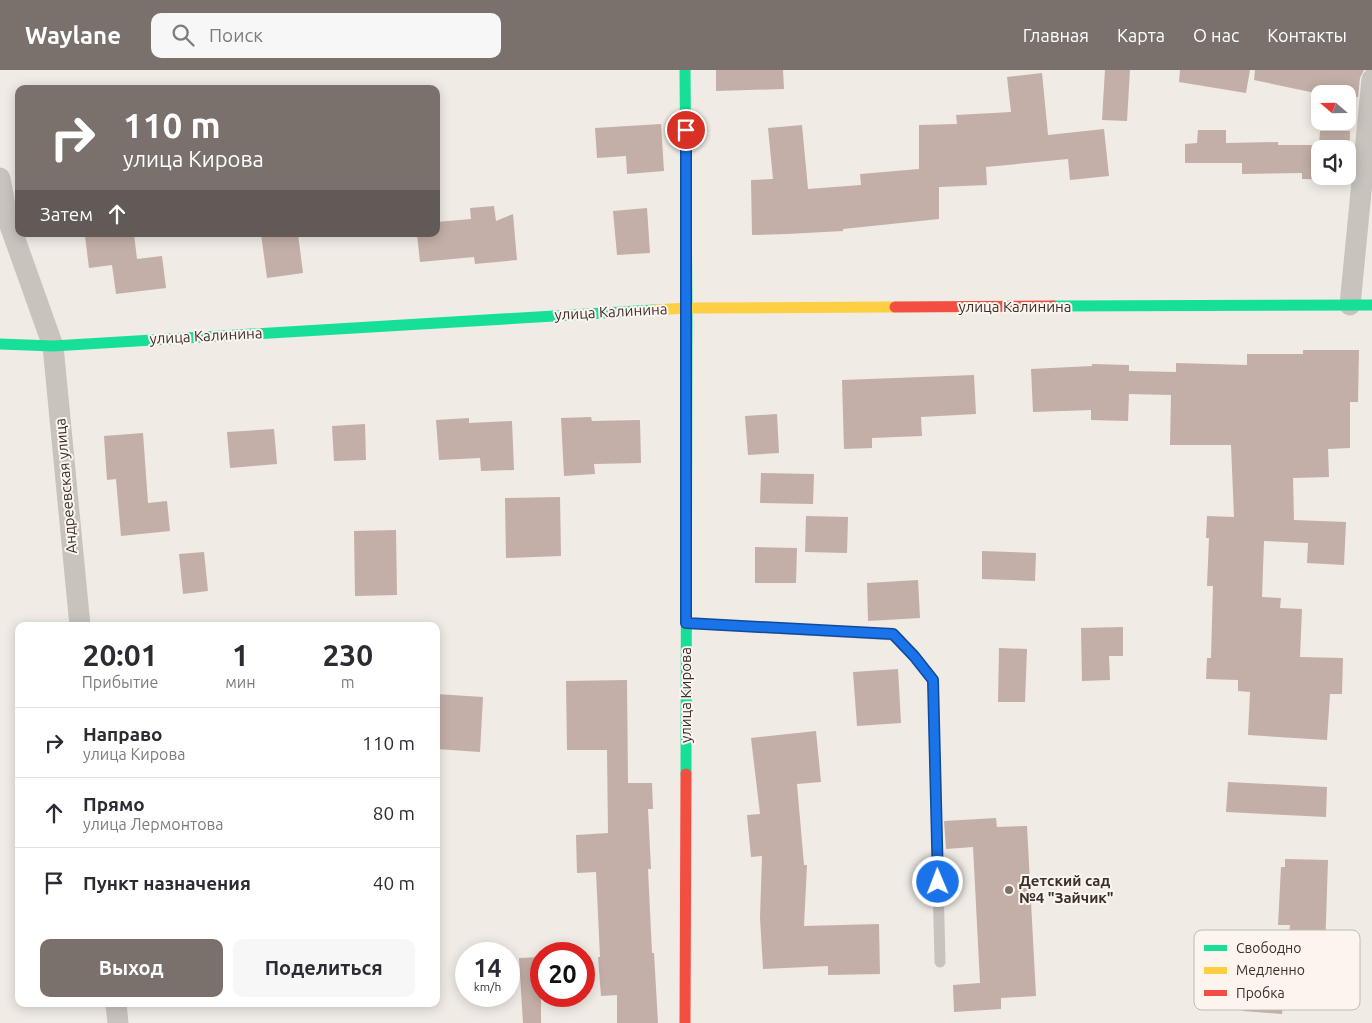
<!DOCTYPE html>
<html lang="ru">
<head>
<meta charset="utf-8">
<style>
  :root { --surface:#fff; --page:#f7f7f7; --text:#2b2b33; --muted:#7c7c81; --line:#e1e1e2; --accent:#7a716c }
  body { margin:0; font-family:Ubuntu,sans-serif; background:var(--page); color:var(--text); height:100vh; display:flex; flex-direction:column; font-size:19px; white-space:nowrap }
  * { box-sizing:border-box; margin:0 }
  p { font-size:16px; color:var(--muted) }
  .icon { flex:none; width:28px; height:28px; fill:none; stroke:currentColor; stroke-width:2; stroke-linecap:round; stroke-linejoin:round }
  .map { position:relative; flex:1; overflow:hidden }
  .drawer { position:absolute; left:15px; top:552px; width:425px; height:385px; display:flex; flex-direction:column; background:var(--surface); border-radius:10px; box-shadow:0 2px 12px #0003 }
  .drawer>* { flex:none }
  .guide { position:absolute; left:15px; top:15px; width:425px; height:152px; border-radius:10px; box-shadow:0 2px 12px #0003; background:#7a716c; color:#fff; overflow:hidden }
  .needle { width:32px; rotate:290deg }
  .controls { position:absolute; left:1311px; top:15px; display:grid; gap:10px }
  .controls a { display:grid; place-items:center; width:45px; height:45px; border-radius:10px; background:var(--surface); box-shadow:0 2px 12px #0003; font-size:25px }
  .speed { position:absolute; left:455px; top:872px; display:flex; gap:10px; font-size:25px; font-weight:700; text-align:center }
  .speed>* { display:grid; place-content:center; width:65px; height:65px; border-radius:50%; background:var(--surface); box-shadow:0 2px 12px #0003; line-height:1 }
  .speed small { font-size:12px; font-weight:400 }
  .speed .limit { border:8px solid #d22; background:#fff; color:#111 }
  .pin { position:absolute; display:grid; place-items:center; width:42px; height:42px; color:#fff; margin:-21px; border:2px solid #fff; border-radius:50%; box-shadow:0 1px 5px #0007 }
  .me { position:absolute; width:55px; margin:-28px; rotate:359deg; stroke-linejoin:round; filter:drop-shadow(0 0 4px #0008) }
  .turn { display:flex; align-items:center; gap:18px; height:105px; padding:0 25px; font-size:22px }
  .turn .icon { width:65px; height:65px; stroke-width:2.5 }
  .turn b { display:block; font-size:35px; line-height:42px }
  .then { display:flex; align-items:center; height:48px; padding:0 25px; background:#0003; gap:10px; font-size:19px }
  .eta { display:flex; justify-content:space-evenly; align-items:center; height:85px; text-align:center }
  .eta b { font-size:30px; font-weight:600; line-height:35px }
  .cta { display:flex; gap:10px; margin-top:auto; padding:10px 25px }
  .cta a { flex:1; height:58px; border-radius:10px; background:var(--accent); color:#fff; font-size:20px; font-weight:600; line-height:58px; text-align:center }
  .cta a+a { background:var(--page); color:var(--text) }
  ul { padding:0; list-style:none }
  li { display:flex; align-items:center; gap:15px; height:70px; padding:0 25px; border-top:1px solid var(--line) }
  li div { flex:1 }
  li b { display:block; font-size:19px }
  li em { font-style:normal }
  header { display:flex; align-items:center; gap:30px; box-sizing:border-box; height:70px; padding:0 25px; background:var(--accent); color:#fff }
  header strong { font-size:24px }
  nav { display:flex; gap:28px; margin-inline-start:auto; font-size:18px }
  .search { width:350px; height:45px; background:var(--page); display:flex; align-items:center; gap:12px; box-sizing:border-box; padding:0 18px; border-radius:10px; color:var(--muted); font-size:19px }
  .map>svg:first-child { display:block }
  .building { fill:#c3afa7; fill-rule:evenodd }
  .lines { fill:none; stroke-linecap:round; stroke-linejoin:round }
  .lane { stroke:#c9c3be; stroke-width:11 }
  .street { stroke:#c9c3be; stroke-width:21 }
  .fast { stroke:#16e098; stroke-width:11 }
  .slow { stroke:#ffcf43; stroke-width:11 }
  .jam { stroke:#f24e42; stroke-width:11 }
  .route-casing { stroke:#114b97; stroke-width:12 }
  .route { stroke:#1a73e8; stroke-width:9 }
  .poi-dot { fill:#7a716c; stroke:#fbf5ee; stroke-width:2 }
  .labels { text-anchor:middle; stroke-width:4; stroke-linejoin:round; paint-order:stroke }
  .street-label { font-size:15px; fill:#3b302b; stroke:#fbf5ee }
  .poi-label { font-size:15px; font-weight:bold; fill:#3b302b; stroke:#fbf5ee; text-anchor:start }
  .key { fill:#fbf5ee; stroke:#c1bab4; stroke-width:1 }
  .key-label { font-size:14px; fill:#3b302b }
</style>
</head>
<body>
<header>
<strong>Waylane</strong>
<div class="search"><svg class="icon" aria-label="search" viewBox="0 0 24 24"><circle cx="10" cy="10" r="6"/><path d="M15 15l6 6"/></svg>Поиск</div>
<nav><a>Главная</a><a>Карта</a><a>О нас</a><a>Контакты</a></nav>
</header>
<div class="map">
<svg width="1372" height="953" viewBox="0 0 1372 953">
  <rect width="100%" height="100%" fill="#f0ebe5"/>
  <g class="building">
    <path d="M716,0h67l1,19 -68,2z"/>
    <path d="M1105,0h25l-3,51 -25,-1z"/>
    <path d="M1180,0h70l-4,23 -67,-11z"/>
    <path d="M1255,0h109l-4,8 -2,19 -7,-1v16l-3,-1v-17h-28l-66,-14z"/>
    <path d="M1042,3l6,62 56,-6 5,47 -39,4 -2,-21 -82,8 1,18 -48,2v32l-96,10v2l-56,3 -35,1 -1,-55 22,-1 -5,-51 34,-3 6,64 53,-4 -1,-11 59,-5v-44l38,-1 -1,-9 55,-3 -4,-35z"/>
    <path d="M661,54l3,47 -37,3 -1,-18 -29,2 -2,-30z"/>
    <path d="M1198,60h28v13l52,-1v3h41l1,-14h30l-1,49 -47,-1v-6l-60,1v-11h-57v-19l12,-1zM1320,79h28v27h-28z"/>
    <path d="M494,136l2,15 17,-7 4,46 -42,4 -1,-7 -54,5 -3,-28h19v-12l35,-3 -1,-11z"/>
    <path d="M647,138l3,45 -33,2 -4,-44z"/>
    <path d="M101,164h33l3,25 25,-3 4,32 -50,6 -4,-29 -23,3 -4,-32z"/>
    <path d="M261,164h37l5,39 -36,5z"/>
    <path d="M1303,280h56l-1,52h-8v46l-22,1 1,28 -36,1 1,42 52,2 -2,43 -37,-2 1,-20 -44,-2 -2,56 19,1 -1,10 22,1 -2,48 43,1 -1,36h-12l-3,46 -79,-5 2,-43 -12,-1v-11l-32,-1 1,-21h4l2,-72h-6l2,-48h-3l1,-22 27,1 -3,-72h-61l1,-50 -42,-1 -1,27 -37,-1v-10l-58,2 -2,-43 61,-3v-2l37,1v6l47,1v-9l71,2v-11h56z"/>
    <path d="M974,305l2,39 -55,3 1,19 -50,2v10l-28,1 -2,-69z"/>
    <path d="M777,344l2,39 -31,2 -3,-39z"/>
    <path d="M591,347l1,4 48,-1 1,43 -47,1 1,10 -31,2 -3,-58z"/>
    <path d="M469,348v5l43,-2 2,49 -33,1 -1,-13 -41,2 -3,-40z"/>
    <path d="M365,354l1,36 -32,1 -2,-35z"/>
    <path d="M274,359l3,35 -47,4 -3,-36z"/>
    <path d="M143,363l5,70 19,-2 3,30 -49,5 -5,-57 -9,1 -3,-44z"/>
    <path d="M761,403l53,1 -1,30 -53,-1z"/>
    <path d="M560,427l1,59 -55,2 -1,-60z"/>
    <path d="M806,446l42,1 -1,36 -42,-1z"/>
    <path d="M396,460l1,65 -42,1 -1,-65z"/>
    <path d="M755,477l42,1 -1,35h-41z"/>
    <path d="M982,481l54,2 -1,28 -53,-2z"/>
    <path d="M204,482l4,39 -25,3 -4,-40z"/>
    <path d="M918,510l2,38 -52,3 -1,-38z"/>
    <path d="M1123,557v29h-14l1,24 -28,1 -1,-53z"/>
    <path d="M999,578l28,1 -2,53h-27z"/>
    <path d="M898,599l3,54 -44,3 -4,-54z"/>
    <path d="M627,610l1,103h24l1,26h-5l3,60h-3l4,84h2l4,70h-41v-28l-16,1 -3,-39h2l-4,-85 -19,1 -1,-38 32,-2 -1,-83h-40l-1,-69z"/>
    <path d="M436,624l47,3 -3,55 -44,-3z"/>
    <path d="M816,661l5,51 -24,2 7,81h3l-3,61 75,-2 1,50 -52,1v-9l-65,3 -3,-51 2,-62 -11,1 -4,-42 13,-1 -9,-76z"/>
    <path d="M1228,712l99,5 -1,30 -100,-5z"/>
    <path d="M996,748l1,9 30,-1 9,170 -35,2v11l-47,3 -1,-27 27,-2 -7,-136 -27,2 -2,-28z"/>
    <path d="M1285,789l43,1 -3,91 3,1 -3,26 -40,-5 5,-48h-12l3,-58h4z"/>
    <path d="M541,887v66h-18l-4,-65z"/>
    <path d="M1245,910l39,3 -2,31 -39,-3z"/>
  </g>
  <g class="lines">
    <path class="lane" d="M686,553l207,12 21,20 19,25 7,282"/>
    <g class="street">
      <path d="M0,108l7,39 46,129 27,280"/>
      <path d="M1350,235l22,-226"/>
      <path d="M116,934l2,19"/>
    </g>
    <g class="fast">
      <path d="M685,0l2,238 -1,466"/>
      <path d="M1053,236l319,-1"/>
      <path d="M0,274l53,2 601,-36"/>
    </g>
    <path class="slow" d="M654,240l33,-2 208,-1"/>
    <g class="jam">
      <path d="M895,237l158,-1"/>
      <path d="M685,953l1,-249"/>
    </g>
  </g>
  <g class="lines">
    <defs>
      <path id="route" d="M686,60v493l207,11 21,22 19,24 5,202"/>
    </defs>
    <use href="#route" class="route-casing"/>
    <use href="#route" class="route"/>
  </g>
  <circle class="poi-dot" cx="1009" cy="820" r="5"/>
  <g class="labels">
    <g class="street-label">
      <text x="1015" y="242">улица Калинина</text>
      <text transform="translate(611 242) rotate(-3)" y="5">улица Калинина</text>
      <text transform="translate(206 266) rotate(-3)" y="5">улица Калинина</text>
      <text transform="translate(66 416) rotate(-95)" y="5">Андреевская улица</text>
      <text transform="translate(686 625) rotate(-90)" y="5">улица Кирова</text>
    </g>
    <g class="poi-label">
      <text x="1019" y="816">Детский сад<tspan x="1019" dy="17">№4 "Зайчик"</tspan></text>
    </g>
  </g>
  <rect x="1194" y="860" width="166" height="80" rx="8" class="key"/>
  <rect x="1204" y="875" width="23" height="6" fill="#16e098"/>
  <rect x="1204" y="897" width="23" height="7" fill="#ffcf43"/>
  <rect x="1204" y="920" width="23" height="6" fill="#f24e42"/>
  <g class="key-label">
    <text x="1236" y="883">Свободно</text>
    <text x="1236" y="905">Медленно</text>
    <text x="1236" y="928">Пробка</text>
  </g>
</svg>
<div class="controls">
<a><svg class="needle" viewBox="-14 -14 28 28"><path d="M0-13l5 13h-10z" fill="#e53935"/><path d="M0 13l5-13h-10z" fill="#7c7c81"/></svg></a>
<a><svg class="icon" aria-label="sound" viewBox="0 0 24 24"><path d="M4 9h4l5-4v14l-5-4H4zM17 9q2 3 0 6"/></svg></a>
</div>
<div class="speed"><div>14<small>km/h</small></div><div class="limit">20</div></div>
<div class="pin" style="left:686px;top:60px;background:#d93025"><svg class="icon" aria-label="arrive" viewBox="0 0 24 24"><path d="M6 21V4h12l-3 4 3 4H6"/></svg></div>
<svg class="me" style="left:938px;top:812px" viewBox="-20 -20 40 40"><circle r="17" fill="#1a73e8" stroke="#fff" stroke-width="3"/><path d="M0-11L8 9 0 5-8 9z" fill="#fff"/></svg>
<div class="guide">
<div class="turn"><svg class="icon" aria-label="right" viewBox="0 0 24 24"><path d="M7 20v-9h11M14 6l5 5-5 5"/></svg><div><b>110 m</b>улица Кирова</div></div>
<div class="then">Затем<svg class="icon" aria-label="ahead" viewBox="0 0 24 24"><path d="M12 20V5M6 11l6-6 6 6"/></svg></div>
</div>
<section class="drawer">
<div class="eta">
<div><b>20:01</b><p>Прибытие</p></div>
<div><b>1</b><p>мин</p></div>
<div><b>230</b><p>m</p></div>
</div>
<ul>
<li><svg class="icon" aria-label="right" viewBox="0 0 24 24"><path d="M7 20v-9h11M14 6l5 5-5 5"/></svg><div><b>Направо</b><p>улица Кирова</p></div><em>110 m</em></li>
<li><svg class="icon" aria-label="ahead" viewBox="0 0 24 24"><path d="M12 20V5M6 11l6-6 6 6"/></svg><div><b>Прямо</b><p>улица Лермонтова</p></div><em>80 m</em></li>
<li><svg class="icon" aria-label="arrive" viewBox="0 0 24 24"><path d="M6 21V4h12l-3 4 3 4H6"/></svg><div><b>Пункт назначения</b></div><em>40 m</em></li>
</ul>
<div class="cta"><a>Выход</a><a>Поделиться</a></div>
</section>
</div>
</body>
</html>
